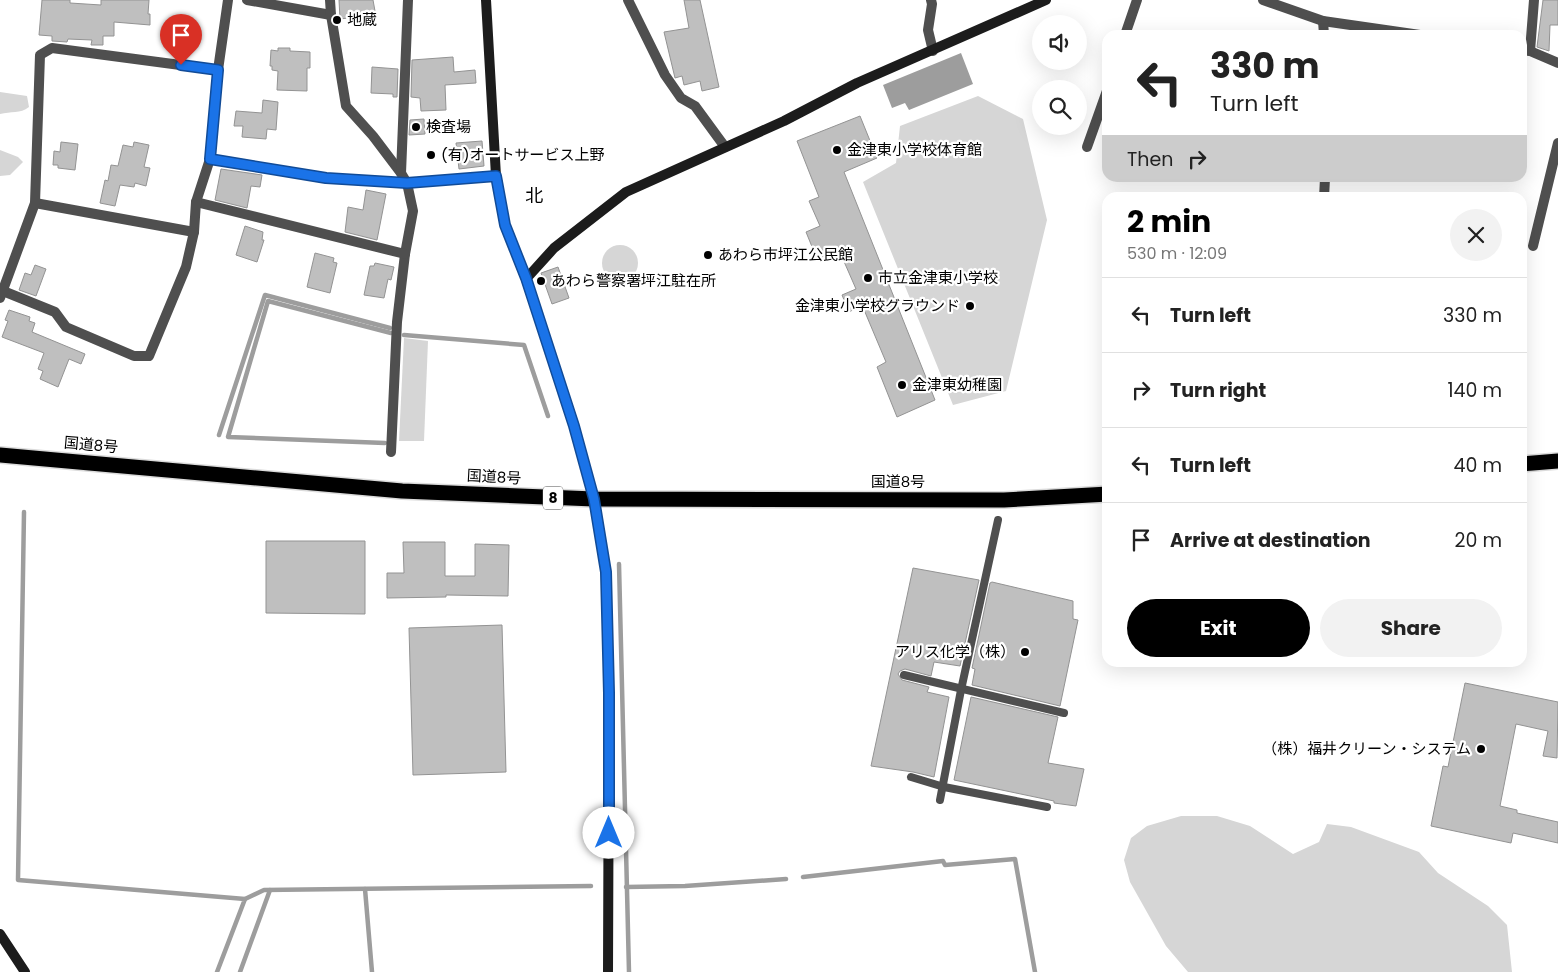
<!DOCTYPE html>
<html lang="en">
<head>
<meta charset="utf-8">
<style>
  :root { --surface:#fff; --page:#f2f2f2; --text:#222; --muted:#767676; --line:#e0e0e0; --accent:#000 }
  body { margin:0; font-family:Poppins,"Noto Sans JP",sans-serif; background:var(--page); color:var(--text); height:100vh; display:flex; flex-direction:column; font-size:19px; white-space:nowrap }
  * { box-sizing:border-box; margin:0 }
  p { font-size:16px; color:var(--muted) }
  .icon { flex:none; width:28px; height:28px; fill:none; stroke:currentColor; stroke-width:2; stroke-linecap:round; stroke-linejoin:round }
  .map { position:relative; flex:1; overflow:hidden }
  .sheet { position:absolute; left:1102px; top:192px; width:425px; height:475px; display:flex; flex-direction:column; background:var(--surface); border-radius:15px; box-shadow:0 5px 20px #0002 }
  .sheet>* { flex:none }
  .banner { position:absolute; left:1102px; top:30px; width:425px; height:152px; border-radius:15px; box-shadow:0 5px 20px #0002; background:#fff; color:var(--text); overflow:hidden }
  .controls { position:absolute; left:1032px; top:15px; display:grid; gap:10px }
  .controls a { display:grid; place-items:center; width:55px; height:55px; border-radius:50%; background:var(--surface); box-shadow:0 5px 20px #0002; font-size:25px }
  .pin { position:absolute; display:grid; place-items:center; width:42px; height:42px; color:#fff; margin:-51px -21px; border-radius:50% 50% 50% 0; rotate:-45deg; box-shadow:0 0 5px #0007 }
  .pin .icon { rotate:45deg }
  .me { position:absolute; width:55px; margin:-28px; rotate:0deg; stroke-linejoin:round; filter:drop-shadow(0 0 4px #0008) }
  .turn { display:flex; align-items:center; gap:18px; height:105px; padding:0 25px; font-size:22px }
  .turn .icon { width:65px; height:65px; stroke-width:2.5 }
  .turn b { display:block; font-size:35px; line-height:42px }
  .then { display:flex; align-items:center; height:48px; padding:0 25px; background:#0003; gap:10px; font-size:19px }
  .round { display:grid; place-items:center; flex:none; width:52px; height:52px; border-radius:26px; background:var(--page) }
  .head { display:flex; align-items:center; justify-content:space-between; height:85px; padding:0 25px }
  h1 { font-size:30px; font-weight:700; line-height:38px; color:var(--accent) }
  .action { display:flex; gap:10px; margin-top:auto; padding:10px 25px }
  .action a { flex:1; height:58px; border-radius:30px; background:var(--accent); color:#fff; font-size:20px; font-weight:700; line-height:58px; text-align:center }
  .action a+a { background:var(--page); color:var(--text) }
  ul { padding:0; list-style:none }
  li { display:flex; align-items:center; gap:15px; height:75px; padding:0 25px; border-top:1px solid var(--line) }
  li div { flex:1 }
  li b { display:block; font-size:19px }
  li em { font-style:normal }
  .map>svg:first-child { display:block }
  .green { fill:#d6d6d6 }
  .water { fill:#9d9d9d }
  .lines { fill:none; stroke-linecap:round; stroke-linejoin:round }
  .stream { stroke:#9d9d9d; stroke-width:4.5 }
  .building { fill:#bfbfbf; stroke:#939393 }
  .highway-casing { stroke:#dbdbdb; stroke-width:18 }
  .lane { stroke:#4f4f4f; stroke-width:8 }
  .street { stroke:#4f4f4f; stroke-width:10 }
  .secondary { stroke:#1c1c1c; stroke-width:10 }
  .highway { stroke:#000; stroke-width:15 }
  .route-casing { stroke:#114b97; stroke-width:12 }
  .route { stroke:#1a73e8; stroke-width:9 }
  .poi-dot { fill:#000; stroke:#fff; stroke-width:2 }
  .labels { text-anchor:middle; stroke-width:4.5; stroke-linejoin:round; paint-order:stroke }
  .shield { fill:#fff; stroke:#4c4c4c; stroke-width:1 }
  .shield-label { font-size:14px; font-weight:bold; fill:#000 }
  .poi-label { font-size:15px; fill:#000; stroke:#fff; text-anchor:start }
  .street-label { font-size:15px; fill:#000; stroke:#fff }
  .quarter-label { font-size:18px; fill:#000; stroke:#fff }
</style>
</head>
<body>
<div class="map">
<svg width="1558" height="972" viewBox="0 0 1558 972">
  <rect width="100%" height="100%" fill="#fff"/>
  <g class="green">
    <path d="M0,92l27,4 2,11c-9,7 -18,4 -29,7z"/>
    <path d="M978,96l45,23 24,101 -41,171 -53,14 -90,-223 33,-19 4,-37z"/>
    <path d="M0,150l18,7 5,5 -13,13 -10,1z"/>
    <circle cx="620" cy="263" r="18"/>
    <path d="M404,338l24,3 -4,100h-25z"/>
    <path d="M1181,816h36l33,10 43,28 26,-12 8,-18 24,3 68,25 19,21 50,33 19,19 5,47h-324l-22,-26 -36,-64 -6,-22 7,-22 16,-12z"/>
  </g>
  <path class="water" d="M961,53l12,31 -64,26 -4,-7 -13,5 -9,-23z"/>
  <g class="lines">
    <g class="stream">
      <path d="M404,335l120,10 24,71"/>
      <path d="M219,435l46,-140 125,33"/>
      <path d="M385,443l-157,-6 40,-136 123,32"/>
      <path d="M24,512l-6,368 227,19 -28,73"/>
      <path d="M619,564l10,408"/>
      <path d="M803,877l140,-16 2,4 70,-6 20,113"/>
      <path d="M626,887l59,-1 101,-7"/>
      <path d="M365,889l7,83"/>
      <path d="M245,899l19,-9 327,-4"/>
      <path d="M240,972l30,-82"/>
    </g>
  </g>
  <g class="building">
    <path d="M42,0h28v3l31,2v-5h48l-1,14h2v11l-36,-3v14h-11v9h-12l1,-5 -24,-1 -1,3 -15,-1v-5l-13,-1z"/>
    <path d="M339,0h34l2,11 -11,1v4l-24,3z"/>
    <path d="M684,0h16l19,87 -17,4 -2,-10 -16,4 -2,-9 -7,2 -11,-46 25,-4z"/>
    <path d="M1543,0h15v25h-8l-1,26 -12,-4z"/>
    <path d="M278,48h12v3l20,1v16h-3v23l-30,-1 1,-19 -6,-1v-4h-2l1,-16 7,1z"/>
    <path d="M453,57l1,15 21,-2 1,13 -31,2 1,25 -25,1 -1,-13 -9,-1 1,-37z"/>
    <path d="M372,67l26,2 -1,28h-4v-3l-22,-1z"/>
    <path d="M263,100l15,2 -2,28 -9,-1 -1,10 -24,-2 1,-11h-9l2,-15 26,2z"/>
    <path d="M860,116l17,42 -33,14 91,228 -38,17 -20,-50 9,-5 -24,-57 -13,7 -7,-17 14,-6 -17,-39 -22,9 -11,-27 14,-6 -11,-25 10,-4 -22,-56z"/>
    <path d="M424,119l1,15 -16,1 1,-15z"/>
    <path d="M482,141l2,25 -25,3 -3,-26z"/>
    <path d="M61,142l17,2 -3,26 -17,-2v-3h-5l1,-14 6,1z"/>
    <path d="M134,142l15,3 -5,22 6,1 -4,18 -11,-3 -1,4 -14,-2 -5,21 -15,-3 5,-23 3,1 3,-16 7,1 5,-21 10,2z"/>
    <path d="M221,169l41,6 -2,12 -9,-1 -4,22 -32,-8z"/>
    <path d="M366,190l20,4 -9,46 -32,-8 3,-25 15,3z"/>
    <path d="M245,226l18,6 -1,8h2l-7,22 -21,-7z"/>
    <path d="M315,253l19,5 -1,4 4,1 -7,30 -23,-6z"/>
    <path d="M375,263l19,4 -3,13 -3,-1 -4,19 -20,-3 6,-29h4z"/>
    <path d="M35,265l11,4 -10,27 -17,-6 6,-17 6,2z"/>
    <path d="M558,267l11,31 -17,6 -11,-31z"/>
    <path d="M9,310l21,7 -1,4 6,2 -3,9 53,22 -4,10 -12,-5 -11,28 -18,-8 3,-8 -5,-2 6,-16 -42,-16 6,-16 -3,-1z"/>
    <path d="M266,541h99v73l-99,-1z"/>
    <path d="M403,542h42v34h30v-32l34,1 -1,51 -62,-1v2l-59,1v-25h17z"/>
    <path d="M913,568l66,12 -19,86 -26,-4 -3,14 -26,-7 -5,2 -2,3 4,6 27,7 -2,5 22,5 -15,80 -21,-5 -42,-6z"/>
    <path d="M992,582l81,19v18l5,1 -18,86 -88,-21 3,-16 -3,-1 18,-85z"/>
    <path d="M502,625l4,147 -93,3 -4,-147z"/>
    <path d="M1465,683l93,19 -1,56 -14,-2 5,-25 -32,-7 -16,82 17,4v3l41,9v21l-45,-10 -2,10 -80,-17 12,-60 5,1z"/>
    <path d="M971,697l87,20 -10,46 36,6 -8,37 -22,-3v-2l-100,-21z"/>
  </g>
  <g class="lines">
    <defs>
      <g id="highway">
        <path d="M0,455l402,36 192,8 410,1 104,-6"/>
        <path d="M1522,464l36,-3"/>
      </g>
    </defs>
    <use href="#highway" class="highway-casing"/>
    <g class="lane">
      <path d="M904,675l160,38"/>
      <path d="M911,777l33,10 103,20"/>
      <path d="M940,800l21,-110 37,-170"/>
    </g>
    <g class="street">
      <path d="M247,0l84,15"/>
      <path d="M330,0l1,15 15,91 27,30 28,37 6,10 6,28 -8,43 -8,68 -6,130"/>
      <path d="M628,0l37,75 16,23 14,8 30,41"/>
      <path d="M931,0l1,4 -4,26 5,21"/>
      <path d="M1263,0l60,21 97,14"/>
      <path d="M1323,21l1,14"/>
      <path d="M1125,35l12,-35"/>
      <path d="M1522,50l8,1 28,12"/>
      <path d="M1530,51l4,-51"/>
      <path d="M1087,147l21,-59"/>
      <path d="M210,159l116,19 81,5 89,-7"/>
      <path d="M401,173l7,-173"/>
      <path d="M1324,198l1,-20"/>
      <path d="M196,202l209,52"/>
      <path d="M35,203l159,29 2,-30 14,-43 8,-89 10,-70"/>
      <path d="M1533,246l25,-103"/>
      <path d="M3,291l52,21 11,15 68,29h15l37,-89 8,-35"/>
      <path d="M0,298l35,-95 5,-148 12,-7 166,22"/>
    </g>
    <g class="secondary">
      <path d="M486,0l10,176 9,49 21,54 48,146 20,74 12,73 3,121 -1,279"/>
      <path d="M526,279l28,-31 72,-56 158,-71 73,-38 189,-83"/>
      <path d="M0,934l25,38"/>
    </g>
    <use href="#highway" class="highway"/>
  </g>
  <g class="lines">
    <defs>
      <path id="route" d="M181,65l37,5 -8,89 116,19 81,5 89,-7 9,49 21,53 48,148 20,73 12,73 3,121v140"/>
    </defs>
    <use href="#route" class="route-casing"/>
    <use href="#route" class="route"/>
  </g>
  <g class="poi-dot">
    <circle cx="337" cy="20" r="5"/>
    <circle cx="416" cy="127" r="5"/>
    <circle cx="837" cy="150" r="5"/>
    <circle cx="431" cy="155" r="5"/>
    <circle cx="708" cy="255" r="5"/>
    <circle cx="868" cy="278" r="5"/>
    <circle cx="541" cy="281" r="5"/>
    <circle cx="970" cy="306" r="5"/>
    <circle cx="902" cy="385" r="5"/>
    <circle cx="1025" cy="652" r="5"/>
    <circle cx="1481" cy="749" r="5"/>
  </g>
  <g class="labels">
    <rect class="shield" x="543" y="486.5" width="20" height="23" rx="4"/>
    <g class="shield-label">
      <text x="553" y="503">8</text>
    </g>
    <g class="poi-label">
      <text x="347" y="25">地蔵</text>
      <text x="426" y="132">検査場</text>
      <text x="847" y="155">金津東小学校体育館</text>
      <text x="441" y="160">(有)オートサービス上野</text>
      <text x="718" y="260">あわら市坪江公民館</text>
      <text x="878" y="283">市立金津東小学校</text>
      <text x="551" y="286">あわら警察署坪江駐在所</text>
      <text x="960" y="311" text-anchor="end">金津東小学校グラウンド</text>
      <text x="912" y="390">金津東幼稚園</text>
      <text x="1015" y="657" text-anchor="end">アリス化学（株）</text>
      <text x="1471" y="754" text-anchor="end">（株）福井クリーン・システム</text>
    </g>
    <g class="street-label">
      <text transform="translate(91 445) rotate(5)" y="5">国道8号</text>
      <text transform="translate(494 477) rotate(3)" y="5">国道8号</text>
      <text x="898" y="487">国道8号</text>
    </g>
    <g class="quarter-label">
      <text x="534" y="202">北</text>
    </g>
  </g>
</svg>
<div class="controls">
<a><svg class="icon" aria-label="sound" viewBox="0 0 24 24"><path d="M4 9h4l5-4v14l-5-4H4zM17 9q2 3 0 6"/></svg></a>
<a><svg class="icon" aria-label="search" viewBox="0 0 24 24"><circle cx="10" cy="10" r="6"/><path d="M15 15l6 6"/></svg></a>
</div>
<div class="pin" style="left:181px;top:65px;background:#d93025"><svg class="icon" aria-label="arrive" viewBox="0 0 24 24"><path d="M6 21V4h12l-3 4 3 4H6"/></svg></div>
<svg class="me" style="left:609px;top:833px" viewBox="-20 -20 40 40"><circle r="19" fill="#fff"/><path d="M0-13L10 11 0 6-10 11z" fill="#1a73e8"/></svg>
<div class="banner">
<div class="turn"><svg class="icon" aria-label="left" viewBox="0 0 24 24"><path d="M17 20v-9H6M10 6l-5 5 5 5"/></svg><div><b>330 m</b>Turn left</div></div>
<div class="then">Then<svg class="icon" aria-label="right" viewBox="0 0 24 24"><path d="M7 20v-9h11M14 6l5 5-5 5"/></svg></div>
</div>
<section class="sheet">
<div class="head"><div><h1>2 min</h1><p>530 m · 12:09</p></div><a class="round"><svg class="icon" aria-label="close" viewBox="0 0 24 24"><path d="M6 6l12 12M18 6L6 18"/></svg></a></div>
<ul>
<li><svg class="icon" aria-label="left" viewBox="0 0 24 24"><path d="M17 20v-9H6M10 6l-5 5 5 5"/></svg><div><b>Turn left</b></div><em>330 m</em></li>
<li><svg class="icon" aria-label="right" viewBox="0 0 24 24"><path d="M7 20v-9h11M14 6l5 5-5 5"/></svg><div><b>Turn right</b></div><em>140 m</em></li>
<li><svg class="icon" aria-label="left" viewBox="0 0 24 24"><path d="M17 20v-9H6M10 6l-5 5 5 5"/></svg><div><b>Turn left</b></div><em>40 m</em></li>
<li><svg class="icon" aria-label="arrive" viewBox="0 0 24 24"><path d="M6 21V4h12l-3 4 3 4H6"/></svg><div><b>Arrive at destination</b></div><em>20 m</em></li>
</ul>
<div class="action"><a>Exit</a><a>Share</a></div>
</section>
</div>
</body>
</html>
